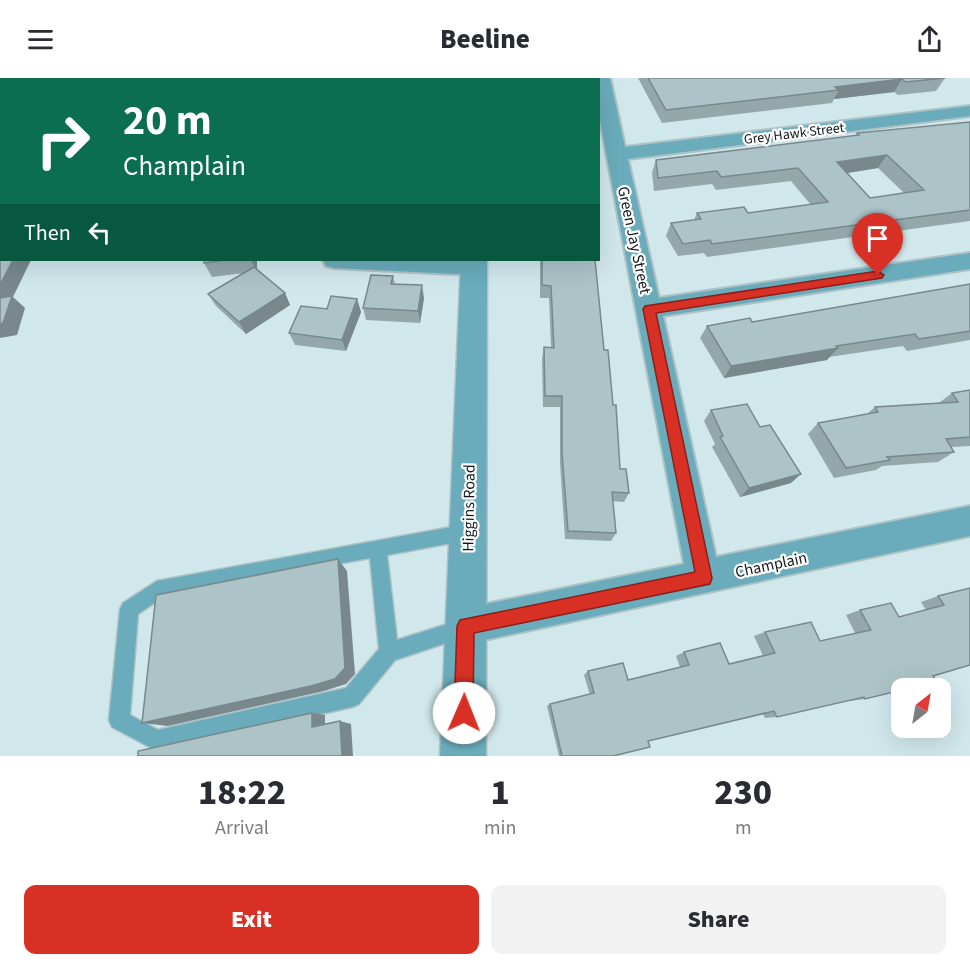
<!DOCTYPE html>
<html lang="en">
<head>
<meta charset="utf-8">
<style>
  :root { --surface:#fff; --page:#f2f2f3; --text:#2b2b33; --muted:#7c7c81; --accent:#d93025 }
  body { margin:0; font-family:"Source Sans 3",sans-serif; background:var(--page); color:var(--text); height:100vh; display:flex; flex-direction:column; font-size:22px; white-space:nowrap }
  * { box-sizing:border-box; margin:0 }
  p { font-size:20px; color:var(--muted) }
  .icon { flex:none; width:33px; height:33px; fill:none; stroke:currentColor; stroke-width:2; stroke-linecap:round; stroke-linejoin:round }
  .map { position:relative; height:678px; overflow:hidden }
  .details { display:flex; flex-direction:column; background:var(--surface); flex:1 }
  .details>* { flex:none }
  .guide { position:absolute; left:0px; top:0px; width:600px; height:183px; box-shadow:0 6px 24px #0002; background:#0b6e4f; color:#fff; overflow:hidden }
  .needle { width:39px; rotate:31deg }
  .fabs { position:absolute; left:891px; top:600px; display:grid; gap:12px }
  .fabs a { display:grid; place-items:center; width:60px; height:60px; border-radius:12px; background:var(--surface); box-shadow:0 6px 24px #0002; font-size:30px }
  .pin { position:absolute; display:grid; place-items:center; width:51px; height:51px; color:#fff; margin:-62px -26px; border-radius:50% 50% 50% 0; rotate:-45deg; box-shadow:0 0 6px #0007 }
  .pin .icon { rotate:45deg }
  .me { position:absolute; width:66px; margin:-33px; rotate:1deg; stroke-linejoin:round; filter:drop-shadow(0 0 4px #0008) }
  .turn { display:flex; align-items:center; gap:21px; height:126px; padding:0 24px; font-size:27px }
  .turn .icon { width:78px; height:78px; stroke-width:2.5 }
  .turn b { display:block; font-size:42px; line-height:51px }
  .then { display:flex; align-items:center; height:57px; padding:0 24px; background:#0003; gap:12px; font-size:22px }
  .eta { display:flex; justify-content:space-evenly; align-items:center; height:102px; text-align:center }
  .eta b { font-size:36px; font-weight:800; line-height:42px }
  .primary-button { display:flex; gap:12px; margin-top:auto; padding:12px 24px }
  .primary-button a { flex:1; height:69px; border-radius:12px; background:var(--accent); color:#fff; font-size:24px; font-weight:800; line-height:69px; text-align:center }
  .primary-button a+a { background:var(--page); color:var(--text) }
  header { display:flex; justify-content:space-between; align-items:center; height:78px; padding:0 24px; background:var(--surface); font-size:27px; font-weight:800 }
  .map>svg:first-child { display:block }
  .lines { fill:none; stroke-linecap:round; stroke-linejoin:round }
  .service-casing { stroke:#aec2c6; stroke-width:3 }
  .minor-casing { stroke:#aec2c6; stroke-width:4 }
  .tertiary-casing { stroke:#aec2c6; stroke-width:3 }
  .service { fill:#6aacbb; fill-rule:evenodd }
  .minor { fill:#6aacbb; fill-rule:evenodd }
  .tertiary { fill:#6aacbb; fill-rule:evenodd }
  .wall { fill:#94a8ac; fill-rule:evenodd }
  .shaded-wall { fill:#78888c }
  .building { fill:#acc3c8; stroke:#78888c; stroke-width:1.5; fill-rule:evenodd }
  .route { fill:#d93025; stroke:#8d1f18; stroke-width:1.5 }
  .labels { text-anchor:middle; stroke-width:4.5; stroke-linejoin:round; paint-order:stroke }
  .far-street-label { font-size:14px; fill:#11191b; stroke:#fff }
  .street-label { font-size:16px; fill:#11191b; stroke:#fff }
</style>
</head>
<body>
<header><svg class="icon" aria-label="menu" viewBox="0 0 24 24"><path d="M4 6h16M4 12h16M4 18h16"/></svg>Beeline<svg class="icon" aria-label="share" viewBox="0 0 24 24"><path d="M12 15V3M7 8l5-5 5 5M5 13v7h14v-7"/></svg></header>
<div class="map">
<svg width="970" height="678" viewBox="0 0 970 678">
  <rect width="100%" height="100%" fill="#d0e7ec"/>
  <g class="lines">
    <defs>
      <path id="service" d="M468,446l6,2 3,6 -3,6 -6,2 -81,15 10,85 66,-21 7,2 2,7 -2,7 -75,25 -36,44 -7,3 -195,44 -45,-24 -3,-7 11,-111 3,-6 34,-22zM370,480l9,91 -33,39 -188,42 -28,-15 8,-101 28,-19z"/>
      <g id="minor">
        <rect x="28" y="0" width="18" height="2"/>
        <rect x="320" y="0" width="18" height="2"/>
        <path d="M592,0h18l15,69 345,-41v10l-342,43 31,139 311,-45v16l-307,47 53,241 254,-51v30l-504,108 -13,-5 -5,-13 5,-13 13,-5 218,-44 -86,-454v-30z"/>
        <path d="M2,64v15h-2v-14z"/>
        <path d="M323,182h153l6,1 4,6 -4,6 -8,2 -140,-7 -8,-2z"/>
      </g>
      <g id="tertiary">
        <rect x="468" y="0" width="20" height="2"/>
        <path d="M461,182h26l-1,496h-46z"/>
      </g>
    </defs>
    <use href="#service" class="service-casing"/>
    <use href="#minor" class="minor-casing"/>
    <use href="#tertiary" class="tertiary-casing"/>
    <use href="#service" class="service"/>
    <use href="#minor" class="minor"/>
    <use href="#tertiary" class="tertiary"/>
  </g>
  <g class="wall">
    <path d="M638,0h307l-9,13 -38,4 -4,-3 -60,7 -2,4 -170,20z"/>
    <path d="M970,44v99l-263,36 -3,-4 -26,3 -12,-20 5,-13 23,-3 3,-7h51l63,-8 -20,-24 -75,9 -4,-6 -58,7 -2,-18 4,-13 200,-24 1,-3zM878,90l26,25 -34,5 -23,-25z"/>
    <path d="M204,182h53v10l28,23 5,12 -44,29 -30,-28 -8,-12 36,-21 -32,4 -8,-14z"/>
    <path d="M540,182h55l9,90 16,119 9,24 -5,9 -12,-1 4,32 -5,8 -46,-2 -5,-76v-56h-17l-1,-48 2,-12 7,1 -2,-50h-9z"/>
    <path d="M393,198l2,8 29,14 -4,25 -54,-3 -3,-12z"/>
    <path d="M970,206v56l-63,11 -4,-5 -74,11 -2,3 -103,18 -24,-40 7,-12 45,-4z"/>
    <path d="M357,221l4,13 -15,39 -51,-6 -6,-12 38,-24z"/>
    <path d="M970,312v56l-19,1 3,5 -16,10 -56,4 -6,4 -42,8 -26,-44 10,-11 49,-9 8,-7 64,-4 13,-10z"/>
    <path d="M711,332l49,17 31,56 -51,14 -28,-50 3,-3 -11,-23z"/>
    <path d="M970,510l-37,88 -68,23 -16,2v-1l-72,17 -12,1 -2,-4 -115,27 -35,15h-54l-12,-50 3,-2 40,-9 -6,-20 4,-4 40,9 52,-13 -4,-11 8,-4 45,12 34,-8 -9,-20 11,-4 55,9 35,-8 -9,-18 14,-5 39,7 27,-7 -5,-8 17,-6z"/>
  </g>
  <g class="shaded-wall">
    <path d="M90,0h13l-1,1 -12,1z"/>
    <path d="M902,1l-8,13 -60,7 5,-9 -4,-3z"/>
    <path d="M887,77l-9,13 -49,8 8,-14z"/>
    <path d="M13,182h18l-18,37 12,11 -8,27 -17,3v-53z"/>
    <path d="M251,182h6v11z"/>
    <path d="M422,207l2,13 -4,25 -2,-12z"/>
    <path d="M285,215l5,12 -44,29 -7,-12z"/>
    <path d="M357,221l4,13 -15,39 -4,-11z"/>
    <path d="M838,270l-11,12 -103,18 7,-12z"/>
    <path d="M801,396l-10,9 -51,14 9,-9z"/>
    <path d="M338,481l9,12 8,103 -9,10 -22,7 -156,35 -26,-3z"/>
    <path d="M312,635l13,2v14l-13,-2z"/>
    <path d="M340,643l11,3 2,32h-11z"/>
  </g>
  <g class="building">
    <rect x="60" y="0" width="30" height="2"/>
    <rect x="365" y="0" width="32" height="2"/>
    <rect x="530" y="0" width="39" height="2"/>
    <path d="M648,0h297l-39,4 -4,-3 -67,8 4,3 -173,20z"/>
    <path d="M970,44v88l-258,34 -2,-4 -27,4 -12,-21 30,-4 -4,-6 47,-6 4,6 80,-11 -30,-34 -77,9 -4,-6 -59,7 -2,-18 203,-25 -2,-2zM887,77l37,35 -54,8 -33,-36z"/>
    <path d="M2,134v48h11l-13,25v-70z"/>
    <path d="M204,182h22l-22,3z"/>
    <path d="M542,182h53l9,90h4l5,55h3l4,64h6l3,24 -17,-1 4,41 -48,-2 -6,-78v-57h-17l-1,-49 10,1 -3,-62 -9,-1z"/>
    <path d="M254,189l31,26 -46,29 -31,-28z"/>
    <path d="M371,197l22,1 -2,8 31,1 -4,26 -55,-3z"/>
    <path d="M970,206v47l-51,8 -4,-5 -79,12 2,2 -107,18 -24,-40 43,-8 2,4z"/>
    <path d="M12,218l-9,27 -3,1v-26z"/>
    <path d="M331,218l26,3 -15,41 -53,-7 12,-27 26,3z"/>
    <path d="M970,312v47l-24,2 8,13 -67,5 3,3 -44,8 -28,-45 60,-11 -3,-5 83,-5 -6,-9z"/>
    <path d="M747,326l13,23 10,-2 31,49 -52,14 -29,-51 3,-1 -12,-26z"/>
    <path d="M338,481l7,109 -10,11 -24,7 -169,37 14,-128z"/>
    <path d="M970,510v77l-37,11 4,5 -30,7h-5v2l-37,9 -1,-2 -87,20 -3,-6 -126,30 2,6 -37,9h-51l-12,-52 44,-11 -6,-22 35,-8 5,17 61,-15 -5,-13 36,-9 9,21 46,-11 -10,-21 46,-10 9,19 51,-11 -11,-20 31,-7 8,14 45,-12 -6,-9z"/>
    <path d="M312,635v14l28,-6 2,35h-204v-5z"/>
  </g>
  <path class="route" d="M878,193l6,4 -2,3 -226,35 56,265 -2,6 -236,49 -1,80 -3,6 -6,3 -7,-3 -3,-6 3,-87 3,-6 235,-48 -52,-263 2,-3z"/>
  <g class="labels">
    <g class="far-street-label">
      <text transform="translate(794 55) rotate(-7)" y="5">Grey Hawk Street</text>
    </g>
    <g class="street-label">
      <text transform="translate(635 162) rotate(78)" y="6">Green Jay Street</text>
      <text transform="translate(468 430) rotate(-89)" y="6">Higgins Road</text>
      <text transform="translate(771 486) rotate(-12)" y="6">Champlain</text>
    </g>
  </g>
</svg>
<div class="fabs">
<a><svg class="needle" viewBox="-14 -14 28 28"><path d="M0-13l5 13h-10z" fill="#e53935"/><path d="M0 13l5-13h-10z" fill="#7c7c81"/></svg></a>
</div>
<div class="pin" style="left:878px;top:197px;background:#d93025"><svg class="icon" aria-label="arrive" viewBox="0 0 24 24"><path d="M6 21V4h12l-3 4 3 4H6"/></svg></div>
<svg class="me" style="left:464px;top:635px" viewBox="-20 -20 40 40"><circle r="19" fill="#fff"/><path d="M0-13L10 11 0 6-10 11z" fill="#d93025"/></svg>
<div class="guide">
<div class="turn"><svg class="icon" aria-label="right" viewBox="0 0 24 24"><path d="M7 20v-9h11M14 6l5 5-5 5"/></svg><div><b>20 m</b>Champlain</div></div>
<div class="then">Then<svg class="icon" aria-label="left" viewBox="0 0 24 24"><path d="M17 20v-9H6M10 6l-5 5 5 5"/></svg></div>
</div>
</div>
<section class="details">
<div class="eta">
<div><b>18:22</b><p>Arrival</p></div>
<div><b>1</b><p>min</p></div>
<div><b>230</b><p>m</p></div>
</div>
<div class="primary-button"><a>Exit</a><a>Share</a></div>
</section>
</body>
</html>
